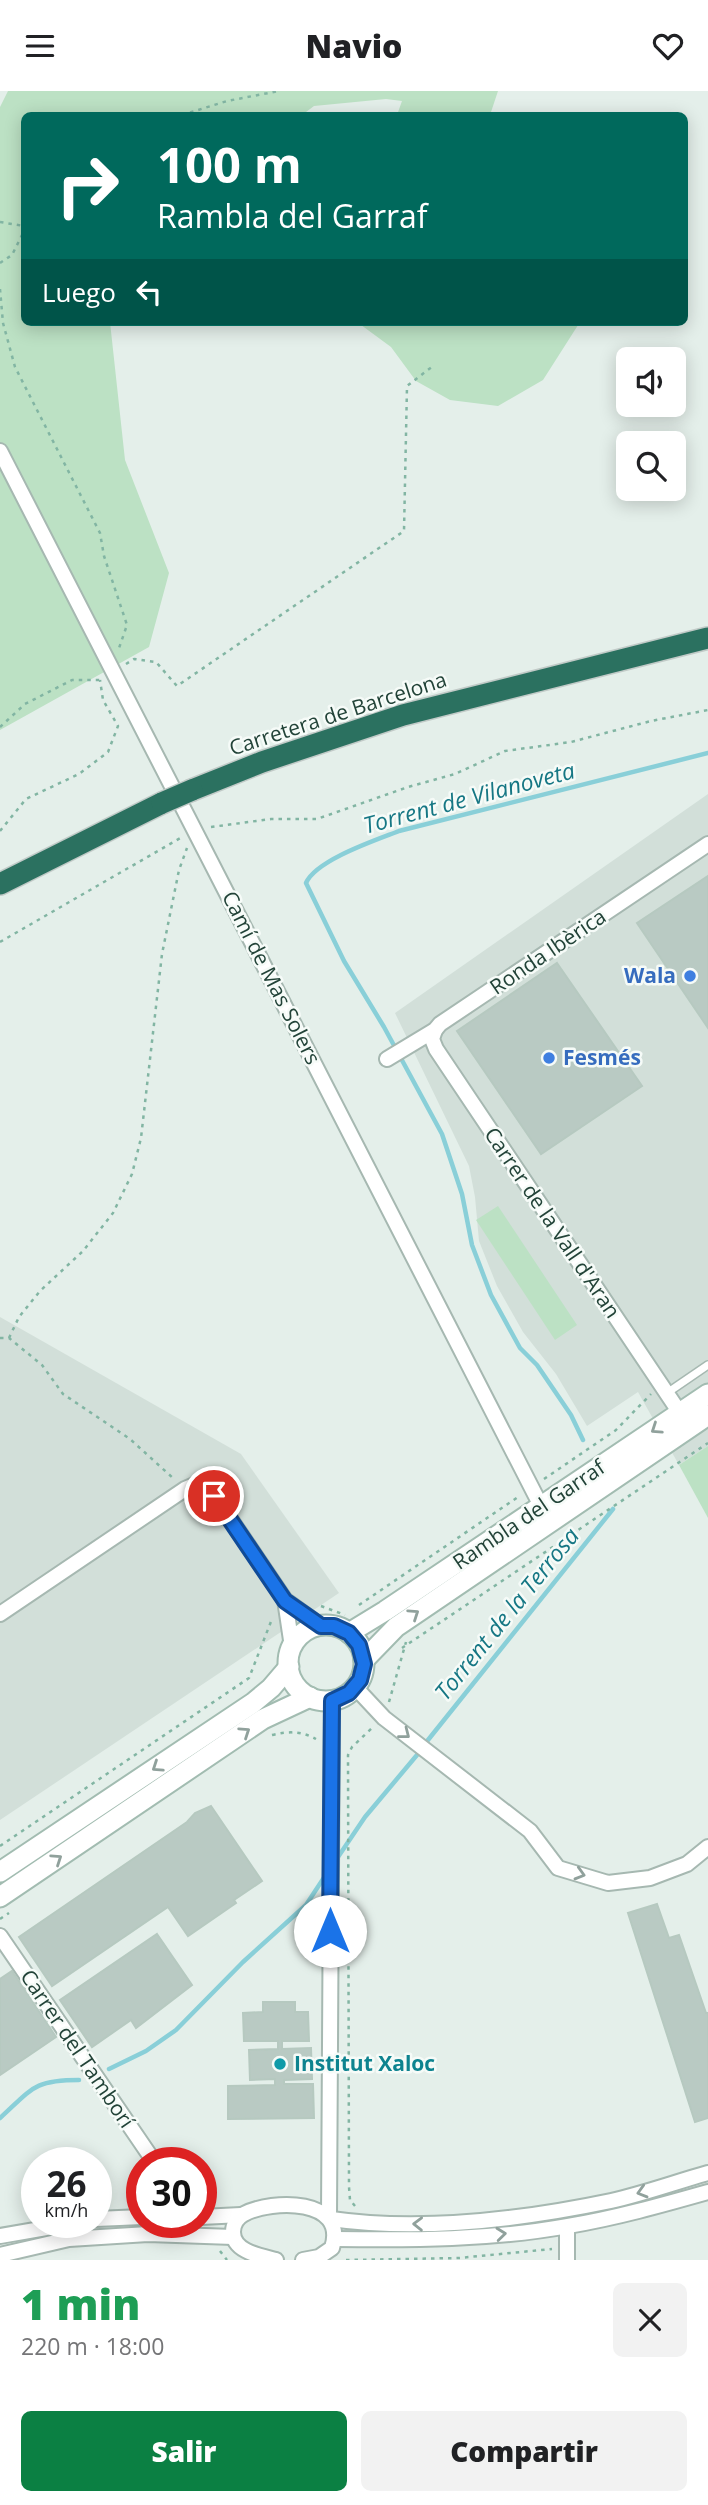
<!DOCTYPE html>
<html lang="es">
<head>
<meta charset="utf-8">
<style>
  :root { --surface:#fff; --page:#f2f2f2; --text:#202124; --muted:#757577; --accent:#0b8043 }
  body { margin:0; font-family:"Open Sans",sans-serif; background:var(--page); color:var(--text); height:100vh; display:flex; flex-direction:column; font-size:26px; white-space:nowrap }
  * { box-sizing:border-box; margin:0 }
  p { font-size:23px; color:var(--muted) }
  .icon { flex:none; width:38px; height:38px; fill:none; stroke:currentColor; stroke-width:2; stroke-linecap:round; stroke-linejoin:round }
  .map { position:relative; height:2169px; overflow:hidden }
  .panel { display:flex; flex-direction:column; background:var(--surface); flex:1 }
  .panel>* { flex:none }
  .hud { position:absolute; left:21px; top:21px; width:667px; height:214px; border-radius:10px; box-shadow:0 4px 18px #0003; background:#00695c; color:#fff; overflow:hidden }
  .tools { position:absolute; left:616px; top:256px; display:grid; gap:14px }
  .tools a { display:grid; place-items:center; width:70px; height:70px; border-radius:10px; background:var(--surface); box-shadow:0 4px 18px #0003; font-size:35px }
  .speed { position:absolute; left:21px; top:2056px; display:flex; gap:14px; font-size:35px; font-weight:700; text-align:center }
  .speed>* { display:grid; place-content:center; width:91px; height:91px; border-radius:50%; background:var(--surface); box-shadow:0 4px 18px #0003; line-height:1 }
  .speed small { font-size:18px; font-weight:400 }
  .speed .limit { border:10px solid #d22; background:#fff; color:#111 }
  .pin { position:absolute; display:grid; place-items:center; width:60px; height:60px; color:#fff; margin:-30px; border:4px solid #fff; border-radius:50%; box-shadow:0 2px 7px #0007 }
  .me { position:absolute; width:77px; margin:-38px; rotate:0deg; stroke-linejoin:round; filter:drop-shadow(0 0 5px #0008) }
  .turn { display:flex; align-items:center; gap:24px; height:147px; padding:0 21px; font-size:32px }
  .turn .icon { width:91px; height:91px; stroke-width:2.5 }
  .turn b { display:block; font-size:49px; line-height:60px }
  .then { display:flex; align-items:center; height:66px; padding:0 21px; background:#0003; gap:14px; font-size:26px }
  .round { display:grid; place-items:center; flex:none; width:74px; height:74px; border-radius:10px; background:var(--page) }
  .headline { display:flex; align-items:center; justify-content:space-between; height:119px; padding:0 21px }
  h1 { font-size:42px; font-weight:800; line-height:52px; color:#1e9e55 }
  .button { display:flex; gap:14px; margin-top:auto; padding:14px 21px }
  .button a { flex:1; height:80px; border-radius:10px; background:var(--accent); color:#fff; font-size:28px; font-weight:800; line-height:80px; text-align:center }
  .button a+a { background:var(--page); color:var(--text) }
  header { display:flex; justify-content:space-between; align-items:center; height:91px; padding:0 21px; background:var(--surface); font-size:32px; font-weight:800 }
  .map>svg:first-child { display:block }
  .built { fill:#d2dfd9 }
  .green { fill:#bce1c4 }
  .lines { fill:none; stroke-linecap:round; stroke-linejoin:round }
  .stream { stroke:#89cfd8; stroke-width:4.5 }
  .building { fill:#b9cac3; stroke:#b6c9c0; stroke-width:2 }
  .lane-casing { stroke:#a6b8b1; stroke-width:10 }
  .street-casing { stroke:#a6b8b1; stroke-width:18 }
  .secondary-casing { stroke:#a2bcb1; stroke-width:23 }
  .highway-casing { stroke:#c1cac7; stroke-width:24 }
  .path { stroke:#82b5a3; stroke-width:2.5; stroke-dasharray:3.5 5; stroke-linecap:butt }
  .lane { stroke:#fff; stroke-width:7 }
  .street { stroke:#fff; stroke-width:14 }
  .secondary { stroke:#fff; stroke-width:19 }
  .highway { stroke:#2b7160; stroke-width:21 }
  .highway-bridge-casing { stroke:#c1cac7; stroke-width:24; stroke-linecap:butt }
  .highway-bridge { stroke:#2b7160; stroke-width:21 }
  .oneway { stroke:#90a19c }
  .route-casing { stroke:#114b97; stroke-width:18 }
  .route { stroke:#1a73e8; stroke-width:12 }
  .shop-dot { fill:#3f7fe0; stroke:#f6fbf8; stroke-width:2.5 }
  .culture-dot { fill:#0f9aa8; stroke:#f6fbf8; stroke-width:2.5 }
  .labels { text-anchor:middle; stroke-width:5; stroke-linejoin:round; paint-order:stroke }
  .street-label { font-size:21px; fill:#224338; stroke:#f6fbf8 }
  .shop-label { font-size:21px; font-weight:bold; fill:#366cbe; stroke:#f6fbf8; text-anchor:end }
  .culture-label { font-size:21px; font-weight:bold; fill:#0d838f; stroke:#f6fbf8; text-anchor:start }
  .water-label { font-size:23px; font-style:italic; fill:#167784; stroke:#f6fbf8 }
</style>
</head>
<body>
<header><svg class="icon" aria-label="menu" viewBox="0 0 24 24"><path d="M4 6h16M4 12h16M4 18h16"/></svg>Navio<svg class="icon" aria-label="heart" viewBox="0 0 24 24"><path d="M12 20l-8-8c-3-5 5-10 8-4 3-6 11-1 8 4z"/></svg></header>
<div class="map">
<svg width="708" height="2169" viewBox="0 0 708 2169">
  <rect width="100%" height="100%" fill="#e4efea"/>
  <g class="built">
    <path d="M708,703v652l-29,19 -41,-73 -51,34 -31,-52 -33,-42 -26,-46 -18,-45 -4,-44 -6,-31 -74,-153z"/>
    <path d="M0,1226l241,137 98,139 -339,227z"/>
  </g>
  <g class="green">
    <path d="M8,0h490l-8,24h-93l5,-14 -16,-2 -72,7 -12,9h-278v207h86l15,138 44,113 -20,74 -149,83v-623z"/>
    <path d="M357,231h223l-37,58 -45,26 -48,-6 -34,-19 -25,-34z"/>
    <path d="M498,1115l79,119 -22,15 -79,-120z"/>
    <path d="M708,1355v72l-29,-53z"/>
  </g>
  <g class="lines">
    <g class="stream">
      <path d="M583,1349l-12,-25 -34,-50 -17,-17 -29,-53 -19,-50 -10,-51 -20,-60 -58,-107 -40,-66 -38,-78c10,-23 70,-43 93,-52l309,-78"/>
      <path d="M428,1649l185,-231"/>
      <path d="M336,1769l29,-43 52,-62"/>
      <path d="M109,1978l37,-18 30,-21 67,-68 63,-57 21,-32"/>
      <path d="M0,2027c32,-29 33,-38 79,-38"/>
    </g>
  </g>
  <g class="building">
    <path d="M708,785v152l-71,-105z"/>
    <path d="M557,872l85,123 -101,68 -84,-123z"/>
    <path d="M211,1715l51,75 -28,19 2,3 -48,33 -20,-29 -116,79 -33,-49 168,-115 8,-9z"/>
    <path d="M657,1813l12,34 10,-3 27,78h2v105l-13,4 -67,-209z"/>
    <path d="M157,1843l35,51 -56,43 -5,-8 -39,27 -32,-47z"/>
    <path d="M12,1880l44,66 -56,38v-96z"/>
    <path d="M263,1911h32v10h13l1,29h-27v8l29,-1 1,31 -28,1v4h29l1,34 -86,1v-33l47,-1v-6l-25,1 -1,-30 29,-1v-8h-34l-1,-28 20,-1z"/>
  </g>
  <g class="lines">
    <defs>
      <path id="lane" d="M667,1302l41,-28"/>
      <g id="street">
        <path d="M0,360l541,1055"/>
        <path d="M435,939l-3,9 4,10 244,364"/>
        <path d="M387,968l48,-29 5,-6 268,-180"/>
        <path d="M285,1509l7,47"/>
        <path d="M0,1523l185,-125 14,-6 9,3 77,114 36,26"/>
        <path d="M355,1596l29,31 146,113 28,37 50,15 42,-5 37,-14 21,-17"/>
        <path d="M0,1845l155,227"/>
        <path d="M329,2125l3,-515"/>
        <path d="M201,2126l40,-2"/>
        <path d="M96,2128l46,-2"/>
        <path d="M331,2128c91,13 189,1 280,-18 32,-7 65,-19 97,-28"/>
        <path d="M0,2145l75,-13"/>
        <path d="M335,2148c78,1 156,1 233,-13 48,-8 94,-21 140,-34"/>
        <path d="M0,2164l69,-16 79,-5 85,3"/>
        <path d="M276,2169c-15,-4 -43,-8 -43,-28 0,-8 4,-14 11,-18 28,-15 104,-16 88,34l-13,9 -16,3"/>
        <path d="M567,2169v-33"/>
      </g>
      <g id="secondary">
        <circle cx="326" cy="1572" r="38"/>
        <path d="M349,1542l36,-22 323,-217"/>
        <path d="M364,1569l32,-33 312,-212"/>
        <path d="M0,1781l253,-169 18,-15 18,-21"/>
        <path d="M0,1806l263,-178 47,-22"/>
      </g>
      <g id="highway">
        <path d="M192,699l70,-28 141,-47 305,-77"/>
        <path d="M0,793l162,-81"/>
      </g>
    </defs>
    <use href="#lane" class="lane-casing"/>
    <use href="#street" class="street-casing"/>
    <use href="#secondary" class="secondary-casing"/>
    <use href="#highway" class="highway-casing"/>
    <g class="path">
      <path d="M182,24l45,-14 52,-10"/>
      <path d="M0,131l24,4"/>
      <path d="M0,172l12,-8 12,-24"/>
      <path d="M0,198l3,34 12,44 85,166 4,23 23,69 -9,26"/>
      <path d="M126,573l8,-5 22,3 21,24 227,-155 3,-145 26,-20"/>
      <path d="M0,636l25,-23 47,-24h28"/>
      <path d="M211,736l60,-8h46l91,-32 47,-13 50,-23 66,-9 80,-21 57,-11"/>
      <path d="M0,740l26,-32 53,-25 29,-22 10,-26 -15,-26 -3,-20"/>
      <path d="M0,851l182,-105"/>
      <path d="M0,1247h9l33,27 21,29 67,45 44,40"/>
      <path d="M9,1247l10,-21 21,-26 43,-40 30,-38 19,-39 9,-36 21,-184 17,-84 8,-22"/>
      <path d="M544,1388l72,-49 35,-36"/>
      <path d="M359,1514l159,-108"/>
      <path d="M321,1515l24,9"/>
      <path d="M402,1557l306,-205"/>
      <path d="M389,1611l17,-60"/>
      <path d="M272,1644c17,-4 29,-4 44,4"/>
      <path d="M0,1755l249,-168 23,-59"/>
      <path d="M0,1828l9,-6"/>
      <path d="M355,2115l-5,-6 -1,-13 -1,-432 4,-8 20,-19"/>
      <path d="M220,2160l7,9"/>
      <path d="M346,2169l113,-2 93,-9"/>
    </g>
    <use href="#lane" class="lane"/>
    <use href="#street" class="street"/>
    <use href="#secondary" class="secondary"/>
    <use href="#highway" class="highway"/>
    <defs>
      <path id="highway-bridge" d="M162,712l30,-13"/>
    </defs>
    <use href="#highway-bridge" class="highway-bridge-casing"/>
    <use href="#highway-bridge" class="highway-bridge"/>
  </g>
  <defs><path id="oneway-chevron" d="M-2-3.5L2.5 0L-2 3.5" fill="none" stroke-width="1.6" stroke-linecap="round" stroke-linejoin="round" transform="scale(1.75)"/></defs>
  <g class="oneway">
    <use href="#oneway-chevron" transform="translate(656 1338) rotate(146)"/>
    <use href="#oneway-chevron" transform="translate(414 1523) rotate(-34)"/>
    <use href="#oneway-chevron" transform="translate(245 1641) rotate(-34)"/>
    <use href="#oneway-chevron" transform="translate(405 1643) rotate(38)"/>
    <use href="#oneway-chevron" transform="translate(157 1676) rotate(146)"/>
    <use href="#oneway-chevron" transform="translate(57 1768) rotate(-34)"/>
    <use href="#oneway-chevron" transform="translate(580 1783) rotate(16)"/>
    <use href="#oneway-chevron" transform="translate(642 2101) rotate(164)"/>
    <use href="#oneway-chevron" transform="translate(418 2133) rotate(-179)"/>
    <use href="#oneway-chevron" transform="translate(501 2143) rotate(-6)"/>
  </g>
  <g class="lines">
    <defs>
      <path id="route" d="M214,1405l71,105 36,25h13l15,7 10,12 5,19 -4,16 -11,13 -17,8 -2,230"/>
    </defs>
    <use href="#route" class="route-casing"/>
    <use href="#route" class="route"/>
  </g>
  <g class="shop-dot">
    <circle cx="690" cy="885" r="7"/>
    <circle cx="549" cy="967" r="7"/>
  </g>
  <circle class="culture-dot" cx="280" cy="1973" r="7"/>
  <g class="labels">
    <g class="street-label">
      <text transform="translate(338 623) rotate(-18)" y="7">Carretera de Barcelona</text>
      <text transform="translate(548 861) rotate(-34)" y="7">Ronda Ibèrica</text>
      <text transform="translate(271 887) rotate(63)" y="7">Camí de Mas Solers</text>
      <text transform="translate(552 1132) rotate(56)" y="7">Carrer de la Vall d'Aran</text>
      <text transform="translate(529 1424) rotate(-34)" y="7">Rambla del Garraf</text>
      <text transform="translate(77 1958) rotate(56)" y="7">Carrer del Tamborí</text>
    </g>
    <g class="shop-label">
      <text x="676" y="892">Wala</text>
      <text x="563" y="974" text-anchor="start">Fesmés</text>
    </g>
    <g class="culture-label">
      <text x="294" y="1980">Institut Xaloc</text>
    </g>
    <g class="water-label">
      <text transform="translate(469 707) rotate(-15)" y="8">Torrent de Vilanoveta</text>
      <text transform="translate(507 1523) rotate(-51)" y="8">Torrent de la Terrosa</text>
    </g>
  </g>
</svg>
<div class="tools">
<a><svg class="icon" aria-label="sound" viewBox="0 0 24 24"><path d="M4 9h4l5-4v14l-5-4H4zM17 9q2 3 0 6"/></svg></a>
<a><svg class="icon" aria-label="search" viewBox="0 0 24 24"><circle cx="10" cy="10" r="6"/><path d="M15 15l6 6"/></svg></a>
</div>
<div class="speed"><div>26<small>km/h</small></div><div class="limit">30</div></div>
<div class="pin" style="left:214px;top:1405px;background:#d93025"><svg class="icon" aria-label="arrive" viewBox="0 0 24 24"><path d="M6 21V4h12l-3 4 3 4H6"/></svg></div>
<svg class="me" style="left:330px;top:1840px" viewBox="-20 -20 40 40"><circle r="19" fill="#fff"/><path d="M0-13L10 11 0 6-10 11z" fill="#1a73e8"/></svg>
<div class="hud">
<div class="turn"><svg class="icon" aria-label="right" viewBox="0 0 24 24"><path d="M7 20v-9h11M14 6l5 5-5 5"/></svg><div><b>100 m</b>Rambla del Garraf</div></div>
<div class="then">Luego<svg class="icon" aria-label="left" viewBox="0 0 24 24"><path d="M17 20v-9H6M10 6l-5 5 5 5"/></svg></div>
</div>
</div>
<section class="panel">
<div class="headline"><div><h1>1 min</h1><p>220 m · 18:00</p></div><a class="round"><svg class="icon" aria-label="close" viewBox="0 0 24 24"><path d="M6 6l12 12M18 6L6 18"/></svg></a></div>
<div class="button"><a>Salir</a><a>Compartir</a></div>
</section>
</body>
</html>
